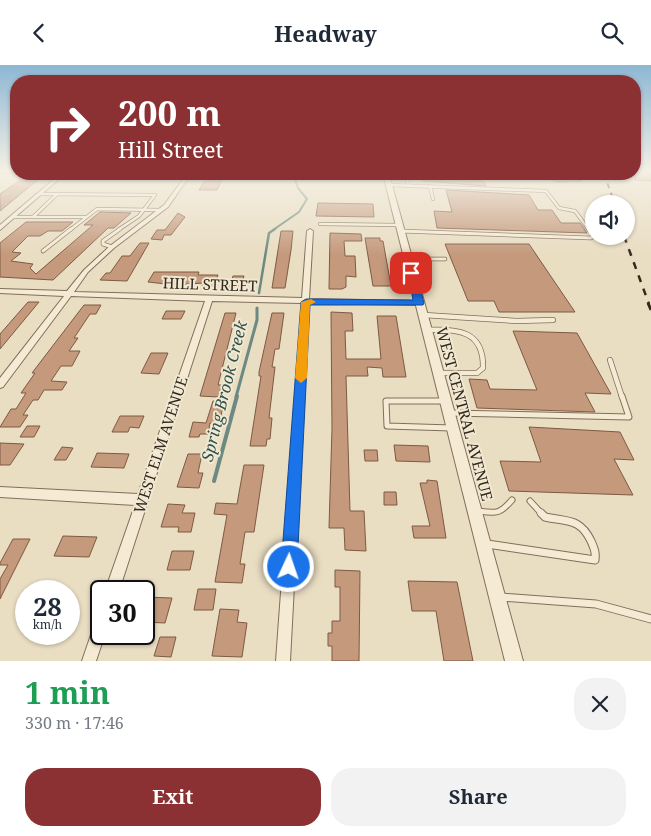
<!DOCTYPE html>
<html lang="en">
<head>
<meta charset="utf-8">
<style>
  :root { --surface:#fff; --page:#f2f2f3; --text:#1f2937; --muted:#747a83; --accent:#8b3133 }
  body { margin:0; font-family:"Noto Serif",serif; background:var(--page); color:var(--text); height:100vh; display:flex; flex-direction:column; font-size:19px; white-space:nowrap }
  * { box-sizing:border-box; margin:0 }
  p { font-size:16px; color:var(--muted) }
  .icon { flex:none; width:28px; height:28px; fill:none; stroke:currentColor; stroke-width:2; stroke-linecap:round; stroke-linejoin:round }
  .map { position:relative; height:596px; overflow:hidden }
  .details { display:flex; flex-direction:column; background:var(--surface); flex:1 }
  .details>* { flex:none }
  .banner { position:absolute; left:10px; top:10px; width:631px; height:105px; border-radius:20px; box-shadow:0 1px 4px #0004; background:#8b3133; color:#fff; overflow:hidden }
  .buttons { position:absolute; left:585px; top:130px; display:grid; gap:10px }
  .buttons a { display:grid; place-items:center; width:50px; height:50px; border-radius:50%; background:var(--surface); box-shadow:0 1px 4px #0004; font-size:25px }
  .speed { position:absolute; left:15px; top:515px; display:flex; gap:10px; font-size:25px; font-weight:700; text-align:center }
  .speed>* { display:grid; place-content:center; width:65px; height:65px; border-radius:50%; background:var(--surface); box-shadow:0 1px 4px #0004; line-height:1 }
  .speed small { font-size:12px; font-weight:400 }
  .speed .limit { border:2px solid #111; border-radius:8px; background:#fff; color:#111 }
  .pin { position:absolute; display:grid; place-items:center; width:42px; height:42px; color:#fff; margin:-21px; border-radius:10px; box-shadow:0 2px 8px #0006 }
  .me { position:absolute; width:55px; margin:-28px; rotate:3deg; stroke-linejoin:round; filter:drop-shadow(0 0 4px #0008) }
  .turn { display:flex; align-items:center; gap:18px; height:105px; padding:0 25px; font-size:22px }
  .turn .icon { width:65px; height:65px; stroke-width:2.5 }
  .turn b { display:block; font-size:35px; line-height:42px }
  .round { display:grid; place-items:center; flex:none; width:52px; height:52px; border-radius:20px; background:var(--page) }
  .overview { display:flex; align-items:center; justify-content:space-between; height:85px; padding:0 25px }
  h1 { font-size:30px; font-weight:700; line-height:38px; color:#1e9e55 }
  .button { display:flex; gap:10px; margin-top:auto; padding:10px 25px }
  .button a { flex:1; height:58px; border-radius:20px; background:var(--accent); color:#fff; font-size:20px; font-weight:700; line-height:58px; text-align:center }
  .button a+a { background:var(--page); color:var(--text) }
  header { display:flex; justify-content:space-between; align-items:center; height:65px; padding:0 25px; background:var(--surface); font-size:22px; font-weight:700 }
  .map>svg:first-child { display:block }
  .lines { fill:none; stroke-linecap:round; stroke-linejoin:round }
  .stream-far3 { stroke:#6c8982; stroke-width:2 }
  .stream-far2 { stroke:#6c8982; stroke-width:2.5 }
  .stream-far1 { stroke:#6c8982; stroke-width:3 }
  .stream { stroke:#6c8982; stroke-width:4 }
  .building { fill:#c4997c; stroke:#7e5a43 }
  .service-far4-casing { stroke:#816f5b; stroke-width:4 }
  .service-far3-casing { stroke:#816f5b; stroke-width:4.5 }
  .service-far2-casing { stroke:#816f5b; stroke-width:6 }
  .service-far1-casing { stroke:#816f5b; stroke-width:7 }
  .service-casing { stroke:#816f5b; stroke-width:9 }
  .minor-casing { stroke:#816f5b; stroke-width:2 }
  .tertiary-casing { stroke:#816f5b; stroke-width:2 }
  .service-far4 { stroke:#f5ebd5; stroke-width:2.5 }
  .service-far3 { stroke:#f5ebd5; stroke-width:3 }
  .service-far2 { stroke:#f5ebd5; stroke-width:4.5 }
  .service-far1 { stroke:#f5ebd5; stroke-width:5 }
  .service { stroke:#f5ebd5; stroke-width:7 }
  .minor { fill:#f5ebd5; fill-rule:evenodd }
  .tertiary { fill:#f5ebd5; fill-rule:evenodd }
  .rail-far2 { stroke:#33281e; stroke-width:2; stroke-dasharray:5 5; stroke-linecap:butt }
  .rail-far1 { stroke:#33281e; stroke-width:2.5; stroke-dasharray:7 7; stroke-linecap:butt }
  .rail { stroke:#33281e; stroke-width:3; stroke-dasharray:8 8; stroke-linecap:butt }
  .route { fill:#1a73e8; stroke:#114b97 }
  .slow { fill:#f59e0b }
  .labels { text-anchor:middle; stroke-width:4; stroke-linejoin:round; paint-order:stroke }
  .street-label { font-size:15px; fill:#33281e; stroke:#f1e8d1 }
  .water-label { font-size:16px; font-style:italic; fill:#2e514e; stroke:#f1e8d1 }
</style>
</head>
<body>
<header><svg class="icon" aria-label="back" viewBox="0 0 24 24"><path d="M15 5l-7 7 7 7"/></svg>Headway<svg class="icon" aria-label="search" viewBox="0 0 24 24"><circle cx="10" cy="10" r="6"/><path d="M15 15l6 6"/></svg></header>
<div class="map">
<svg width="651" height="596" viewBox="0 0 651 596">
  <rect width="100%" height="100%" fill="#e9ddc2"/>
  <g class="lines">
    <path class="stream-far3" d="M273,165l26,-18 8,-13 -9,-11 -5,-14"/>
    <path class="stream-far2" d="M259,228l10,-60 6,-4"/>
    <path class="stream-far1" d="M236,332l21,-77v-12"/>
    <path class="stream" d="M214,416l23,-85"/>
  </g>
  <g class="building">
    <path d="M635,106h16v10l-16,-1z"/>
    <path d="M209,109h15l-7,16h-18z"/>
    <path d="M421,109h58l7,12 -63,-5z"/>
    <path d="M536,109h29l17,7 -25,1z"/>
    <path d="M24,113h16l-40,33v-17z"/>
    <path d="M446,125l83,5 9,15h14l9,13h19l7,10 -150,-5 -3,-17 18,1z"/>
    <path d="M318,138l55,1 1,13 -58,-1z"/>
    <path d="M100,147l31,1 -17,15h-6l-55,52 -53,-3v-34l26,-21h47l-11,9h-14l-8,5h-12l-16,16 9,1 -10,8 22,3 -3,4 6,6 57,-49h-9z"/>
    <path d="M178,148l7,4 -14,18h-7l-2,5 -11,-1 6,-9h8z"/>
    <path d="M281,166h12l-2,19 -6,38h-13z"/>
    <path d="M330,168l31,1 1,7h-18l1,15h10l1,21 -10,-1v11l-4,2h-13z"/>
    <path d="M365,173h15v3h3l8,45h-18z"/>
    <path d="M140,178h9l-22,38 -27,-1 6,-7h4l12,-17h8z"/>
    <path d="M445,179h84l46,68h-76l-5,-11h-26z"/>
    <path d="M154,207h45l-1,3h20l-4,11h-12l2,-3 -29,2 -27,-3z"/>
    <path d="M233,211h11l-3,11h-12z"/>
    <path d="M28,237h11l-39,47v-15z"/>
    <path d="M84,240h17l-5,9h-6l-16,24h4l-9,13h11l-8,15h-11l-10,15 16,1 -5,8h-18l-6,10h-5l-10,15h5l-8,12h-20l11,-18h5l10,-16h-5l14,-20h-3z"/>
    <path d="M166,246h19l-4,8h-19z"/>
    <path d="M331,247l21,1 1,18h-8l1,28h35l-4,-43h19l10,61h-23l-1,-9 -15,-1 1,9h-22l4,135h14l2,40 -21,-1 -1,-22h-15l3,-100z"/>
    <path d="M225,248h11l-18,72h4l-4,12 -18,-1z"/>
    <path d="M272,248h12l-5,36h-4l-3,18h3l-6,51h3l-2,21h-3l-1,7h-16l11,-70h-2v-4z"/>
    <path d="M513,266l64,2 34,61 -26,-1 10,19 -118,-4 -8,-29 18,1 3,9 47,1z"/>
    <path d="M151,288h17l-9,21 -18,-1z"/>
    <path d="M213,336h12l-4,14 3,1 -2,8 -12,-1 -2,11h-8l-1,3h-10l4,-15 13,1z"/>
    <path d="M120,351h24l-5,12 -9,-1 -2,5h-16z"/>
    <path d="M27,361h13l-6,11h-14z"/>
    <path d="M529,362l91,5 14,28 -20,-1 19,36 -124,-4 -9,-30 41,1z"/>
    <path d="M0,378l24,1 -14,21h-10z"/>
    <path d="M394,380l34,1 2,16 -34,-1z"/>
    <path d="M62,382l11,1 -7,12h-12z"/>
    <path d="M364,385h13l1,11h-13z"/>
    <path d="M97,388l32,1 -5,14 -33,-1z"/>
    <path d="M188,389h14l-4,19h5l-4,15 -22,-1z"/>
    <path d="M244,400h20l-10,67h-9l-5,32h5l-3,19 -27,-1 12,-67 -13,-1 2,-11 21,1z"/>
    <path d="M427,415l10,1 9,57h-32l-2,-12h18l-10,-43h7z"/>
    <path d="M384,427h12l1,13h-13z"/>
    <path d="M168,439l17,1 -3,8h13l-4,19h-13l1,-5h-18z"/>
    <path d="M63,471l34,1 -8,20 -35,-1z"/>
    <path d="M13,474h17l-30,60v-20l8,-14h-8v-2z"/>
    <path d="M172,486h22l-4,19h-23z"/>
    <path d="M335,505l25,1 -1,90h-27v-15h-4v-13h4v-12h8v-34h-5z"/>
    <path d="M408,516l49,1 16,79h-29l-8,-50h-24z"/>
    <path d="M198,524h18l-3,21h-19z"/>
    <path d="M144,532l28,1 -7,25 -21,-1z"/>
    <path d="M220,544l19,1 -2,12 10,1 -5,34 -30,-1z"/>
    <path d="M160,572h16l-5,20 -17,-1z"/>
  </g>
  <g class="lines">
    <defs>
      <g id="service-far4">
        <path d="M405,109l4,12"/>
        <path d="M327,112h60"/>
        <path d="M389,120l157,6 13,17 16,3 14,19"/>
        <path d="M430,121l3,13"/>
        <path d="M39,129l116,1"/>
        <path d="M13,152h72"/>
        <path d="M33,152l23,-22"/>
        <path d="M320,159l79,1"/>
        <path d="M70,165l27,-21 63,1"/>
        <path d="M118,165l21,-14 16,-21"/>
      </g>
      <g id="service-far3">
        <path d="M400,166l191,7 2,-3 -4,-6"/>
        <path d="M112,182l-9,-3v-3l17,-12"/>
        <path d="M43,186l28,-22"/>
        <path d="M407,194h38"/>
      </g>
      <g id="service-far2">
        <path d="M424,250l93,6 36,-1"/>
        <path d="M428,265c29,-1 56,0 55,38l-6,5h-38"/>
        <path d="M610,295l12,37"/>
      </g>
      <g id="service-far1">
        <path d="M444,336h-58l1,25 65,2"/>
        <path d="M450,348l179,4 -7,-21"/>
        <path d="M530,436l12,13"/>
        <path d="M477,446c19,2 22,4 35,-11"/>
      </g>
      <g id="service">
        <path d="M487,479l108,16c1,-8 -1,-12 -4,-19 -11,-23 -23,-19 -46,-24l-4,-4"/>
        <path d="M501,532l95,7 55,15"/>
      </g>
      <g id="minor">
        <rect x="0" y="106" width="16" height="2"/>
        <path d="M60,109h5l-65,56v-5z"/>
        <path d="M187,109h4l-23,33 -54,41 -26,24 -14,20 228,6 5,-67 3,-2 3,2 -4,68 110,2 4,2 -4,2 -110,-2 -19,358h-14l26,-358 -90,-2 -93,290h-14l30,-86 -135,-8v-10l138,7 67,-193 -134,-5 -68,91 -3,1v-10l64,-82 -64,-3v-4l67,2 17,-21 26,-24 54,-41z"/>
        <path d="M101,553v16h4l-9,27h-14l14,-41z"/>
      </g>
      <path id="tertiary" d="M383,109h6l134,487h-18z"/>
    </defs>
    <use href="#service-far4" class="service-far4-casing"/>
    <use href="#service-far3" class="service-far3-casing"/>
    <use href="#service-far2" class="service-far2-casing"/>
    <use href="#service-far1" class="service-far1-casing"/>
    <use href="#service" class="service-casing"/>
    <use href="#minor" class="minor-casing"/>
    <use href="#tertiary" class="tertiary-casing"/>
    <use href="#service-far4" class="service-far4"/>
    <use href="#service-far3" class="service-far3"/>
    <use href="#service-far2" class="service-far2"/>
    <use href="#service-far1" class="service-far1"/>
    <use href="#service" class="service"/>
    <use href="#minor" class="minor"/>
    <use href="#tertiary" class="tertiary"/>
    <path class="rail-far2" d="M604,109l11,30"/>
    <path class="rail-far1" d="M624,171l25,68"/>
    <path class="rail" d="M648,238l3,7"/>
  </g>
  <linearGradient id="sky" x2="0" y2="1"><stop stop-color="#8db7d4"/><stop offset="0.56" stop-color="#f5f0e4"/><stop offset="1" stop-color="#f5f0e4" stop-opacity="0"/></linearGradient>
  <rect width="651" height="190" fill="url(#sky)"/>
  <path class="route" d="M408,207l8,1 8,30 -1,2h-113l-13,262 -2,5 -6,3 -6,-3 -2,-5 20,-265 5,-3 107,1z"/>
  <path class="slow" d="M311,234l5,3 -6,3 -3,73 -6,5 -6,-5 6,-76z"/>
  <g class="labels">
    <g class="street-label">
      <text transform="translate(210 220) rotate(2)" y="5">HILL STREET</text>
      <text transform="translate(464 349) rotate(75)" y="5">WEST CENTRAL AVENUE</text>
      <text transform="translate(161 380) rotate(-72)" y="5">WEST ELM AVENUE</text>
    </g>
    <g class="water-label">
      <text transform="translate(224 326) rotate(-76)" y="6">Spring Brook Creek</text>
    </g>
  </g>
</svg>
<div class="buttons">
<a><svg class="icon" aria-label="sound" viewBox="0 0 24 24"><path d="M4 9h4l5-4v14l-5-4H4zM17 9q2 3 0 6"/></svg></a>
</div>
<div class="speed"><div>28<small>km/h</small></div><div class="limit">30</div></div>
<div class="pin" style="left:411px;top:208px;background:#d93025"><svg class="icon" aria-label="arrive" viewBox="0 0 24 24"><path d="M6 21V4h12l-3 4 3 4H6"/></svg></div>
<svg class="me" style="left:289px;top:502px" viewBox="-20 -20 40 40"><circle r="17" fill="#1a73e8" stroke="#fff" stroke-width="3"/><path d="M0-11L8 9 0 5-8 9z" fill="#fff"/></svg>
<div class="banner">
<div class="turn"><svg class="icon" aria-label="right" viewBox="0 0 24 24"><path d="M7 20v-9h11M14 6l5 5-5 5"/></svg><div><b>200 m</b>Hill Street</div></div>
</div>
</div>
<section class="details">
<div class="overview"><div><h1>1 min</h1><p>330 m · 17:46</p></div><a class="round"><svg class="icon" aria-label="close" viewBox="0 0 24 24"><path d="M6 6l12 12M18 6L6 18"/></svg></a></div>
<div class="button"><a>Exit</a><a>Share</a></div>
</section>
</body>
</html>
